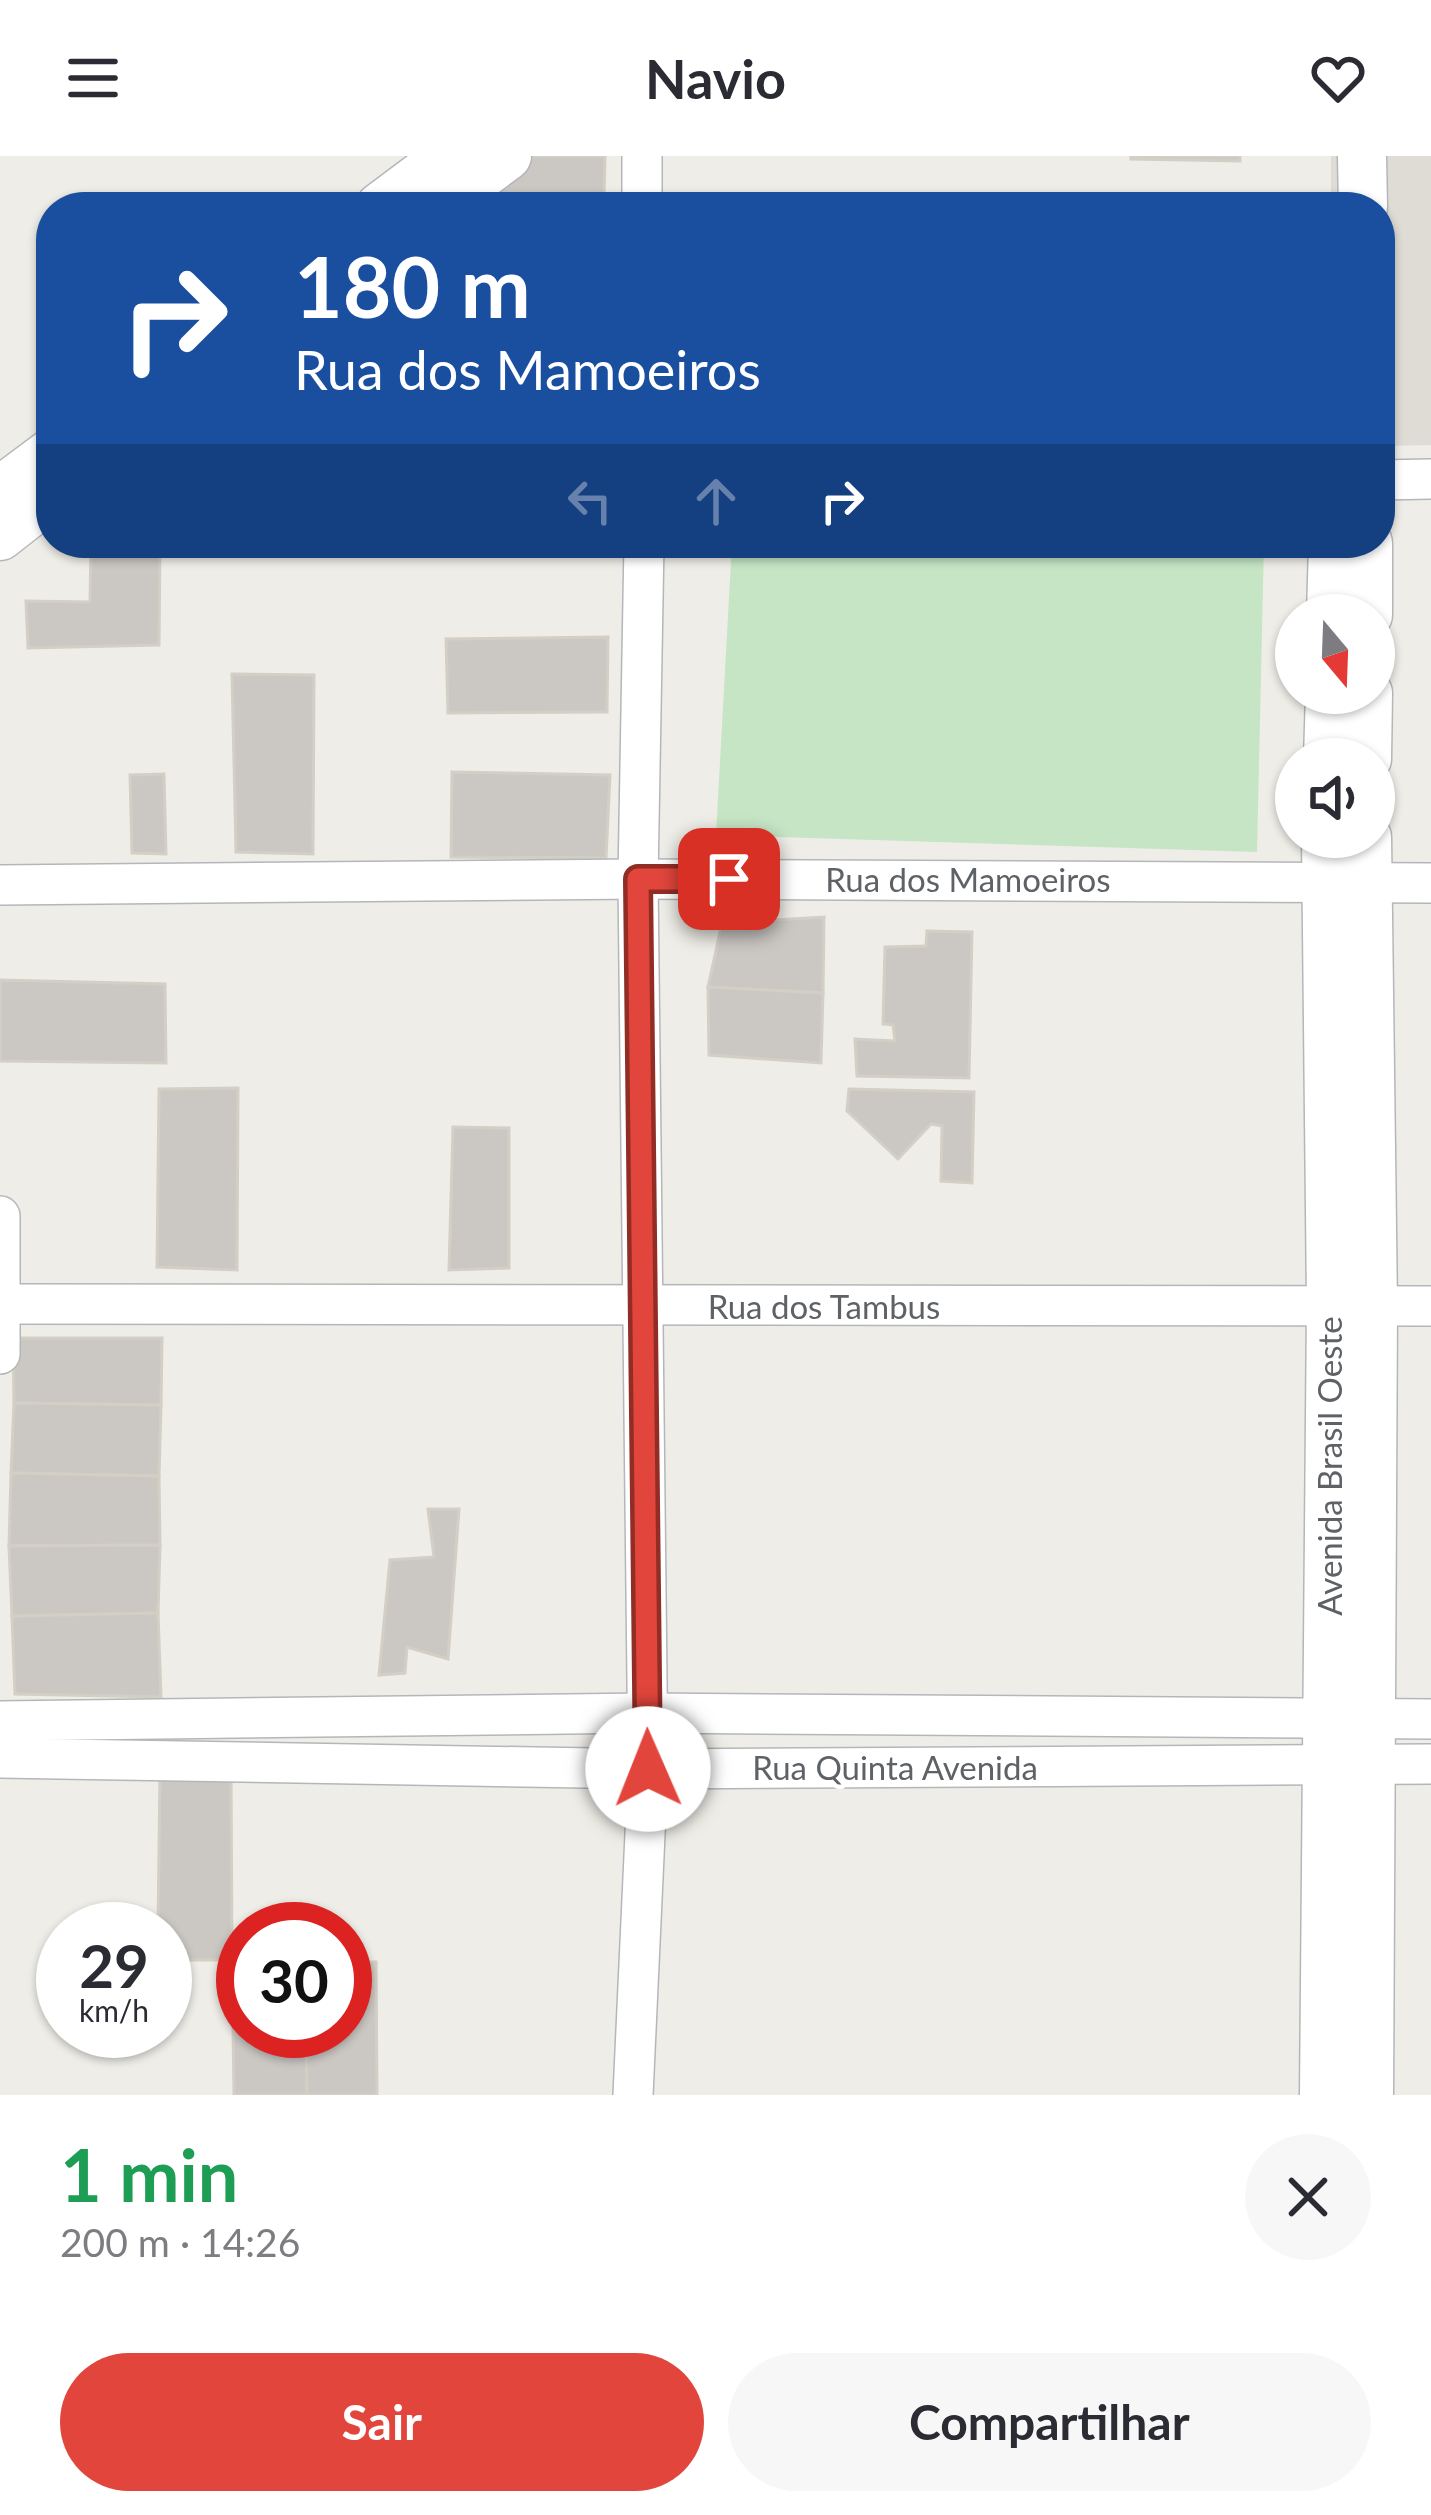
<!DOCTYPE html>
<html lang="pt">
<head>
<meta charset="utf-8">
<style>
  :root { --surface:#fff; --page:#f7f7f7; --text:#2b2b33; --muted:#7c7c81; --accent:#e1453b }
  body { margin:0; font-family:Lato,sans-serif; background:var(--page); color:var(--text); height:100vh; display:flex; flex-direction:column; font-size:45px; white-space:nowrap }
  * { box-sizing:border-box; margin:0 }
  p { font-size:39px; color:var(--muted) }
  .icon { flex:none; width:66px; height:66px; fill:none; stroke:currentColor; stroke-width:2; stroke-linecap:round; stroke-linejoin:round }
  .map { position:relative; height:1939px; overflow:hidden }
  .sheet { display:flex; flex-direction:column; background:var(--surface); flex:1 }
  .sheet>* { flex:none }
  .guide { position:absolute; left:36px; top:36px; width:1359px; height:366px; border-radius:48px; box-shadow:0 3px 9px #0004; background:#1a4fa0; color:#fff; overflow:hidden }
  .needle { width:78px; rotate:161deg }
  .controls { position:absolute; left:1275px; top:438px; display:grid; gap:24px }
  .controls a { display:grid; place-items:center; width:120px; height:120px; border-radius:50%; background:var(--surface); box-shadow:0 3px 9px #0004; font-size:60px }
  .speed { position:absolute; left:36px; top:1746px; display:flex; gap:24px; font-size:60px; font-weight:700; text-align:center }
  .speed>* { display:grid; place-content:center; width:156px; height:156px; border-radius:50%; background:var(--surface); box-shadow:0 3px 9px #0004; line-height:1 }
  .speed small { font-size:30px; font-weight:400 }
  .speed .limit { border:18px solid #d22; background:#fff; color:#111 }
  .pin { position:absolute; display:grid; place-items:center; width:102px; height:102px; color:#fff; margin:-51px; border-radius:24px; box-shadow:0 6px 18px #0006 }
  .me { position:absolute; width:132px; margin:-66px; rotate:359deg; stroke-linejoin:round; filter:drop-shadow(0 0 9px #0008) }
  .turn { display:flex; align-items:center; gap:42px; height:252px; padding:0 60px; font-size:54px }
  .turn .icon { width:156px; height:156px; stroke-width:2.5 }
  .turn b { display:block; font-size:84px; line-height:102px }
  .lanes { display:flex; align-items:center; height:114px; padding:0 60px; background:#0003; justify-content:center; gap:60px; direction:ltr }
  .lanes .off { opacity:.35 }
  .round { display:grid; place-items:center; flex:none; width:126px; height:126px; border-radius:63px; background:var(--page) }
  .overview { display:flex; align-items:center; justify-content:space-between; height:204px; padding:0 60px }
  h1 { font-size:72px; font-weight:700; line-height:90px; color:#1e9e55 }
  .button { display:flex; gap:24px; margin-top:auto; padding:24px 60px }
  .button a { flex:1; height:138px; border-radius:72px; background:var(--accent); color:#fff; font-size:48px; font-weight:700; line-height:138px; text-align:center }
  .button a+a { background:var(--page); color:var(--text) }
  header { display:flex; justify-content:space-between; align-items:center; height:156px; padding:0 60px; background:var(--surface); font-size:54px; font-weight:700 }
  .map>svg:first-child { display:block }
  .education { fill:#dfdcd5 }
  .green { fill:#c5e5c5 }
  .building { fill:#cbc8c4; stroke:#d4cfc5; stroke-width:3 }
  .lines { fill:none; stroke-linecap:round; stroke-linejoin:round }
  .minor-casing { stroke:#b4b7ba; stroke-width:42 }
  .tertiary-casing { stroke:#b4b7ba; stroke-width:51 }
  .minor { stroke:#fff; stroke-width:39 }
  .tertiary { stroke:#fff; stroke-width:48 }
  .route-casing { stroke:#922d26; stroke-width:30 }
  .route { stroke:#e1453b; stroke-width:21 }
  .labels { text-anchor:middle; stroke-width:9; stroke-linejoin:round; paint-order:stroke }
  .street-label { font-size:33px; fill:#5e6266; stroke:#fff }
</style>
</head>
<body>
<header><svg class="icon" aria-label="menu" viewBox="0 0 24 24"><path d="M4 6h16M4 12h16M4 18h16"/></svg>Navio<svg class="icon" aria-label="heart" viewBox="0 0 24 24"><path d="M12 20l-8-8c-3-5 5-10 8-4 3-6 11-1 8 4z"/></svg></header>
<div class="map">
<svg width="1431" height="1939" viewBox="0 0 1431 1939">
  <rect width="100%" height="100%" fill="#efede7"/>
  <path class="education" d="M1331,0h100v289l-51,1v-239h-49z"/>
  <path class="green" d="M732,387h532l-7,309 -541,-17z"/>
  <g class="building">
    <path d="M532,0h73l-1,39 -122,1z"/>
    <path d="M1131,0h109v5l-109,-2z"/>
    <path d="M91,387h69l-1,102 -131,3 -2,-47 64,1z"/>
    <path d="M608,481l-1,75 -159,1 -2,-74z"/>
    <path d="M232,518l82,1 -1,179 -77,-2z"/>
    <path d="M452,616l158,3 -4,83 -155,-1z"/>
    <path d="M164,618l2,80 -34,-1 -2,-78z"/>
    <path d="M824,761l-1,76 -115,-6 14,-64z"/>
    <path d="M927,775l45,1 -3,146 -112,-2 -2,-37 40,2 -2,-16 -10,-1 2,-77 41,-1z"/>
    <path d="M0,824l165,4 1,79 -166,-2z"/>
    <path d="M708,831l115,6 -2,70 -112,-8z"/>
    <path d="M238,932l-1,182 -80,-3 2,-178z"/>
    <path d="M849,933l125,3 -2,91 -31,-2 1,-55 -11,-2 -33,35 -51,-48z"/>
    <path d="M453,971l56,1v140l-60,2z"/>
    <path d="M13,1182h149l-1,67 -147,-2z"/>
    <path d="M14,1247l147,2 -2,71 -148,-3z"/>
    <path d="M11,1317l148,3 1,69 -151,1z"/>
    <path d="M428,1353h31l-11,150 -41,-12 -2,26 -26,2 11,-115 44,-3z"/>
    <path d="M160,1389l-2,68 -146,3 -3,-70z"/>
    <path d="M158,1457l3,84 -146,-3 -3,-78z"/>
    <path d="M160,1616l71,1 1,187h-67v-31h-7z"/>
    <path d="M232,1804h11v71h63l1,64h-73z"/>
    <path d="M345,1806h31l1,133h-70l-1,-64h39z"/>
  </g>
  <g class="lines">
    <defs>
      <g id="minor">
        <path d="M642,0v51"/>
        <path d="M1380,324l51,-1"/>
        <path d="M0,729l638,-6 793,4"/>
        <path d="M0,1060v138"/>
        <path d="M0,1148l1431,2"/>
        <path d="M0,1565l647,-8 784,6"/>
        <path d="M0,1602l648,11 783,-5"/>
        <path d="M633,1939l15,-326 -10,-890 6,-336"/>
      </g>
      <g id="tertiary">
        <path d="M1362,0l1,51"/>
        <path d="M380,51l68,-51"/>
        <path d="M438,51l69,-51"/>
        <path d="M0,335l51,-38"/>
        <path d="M0,380l51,-40"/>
        <path d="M1331,459l2,-72"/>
        <path d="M1368,459v-72"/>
        <path d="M1328,603l2,-66"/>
        <path d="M1367,603l1,-66"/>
        <path d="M1367,681l6,470 -4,788"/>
        <path d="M1324,1939l7,-791 -5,-467"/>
      </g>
    </defs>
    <use href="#minor" class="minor-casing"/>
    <use href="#tertiary" class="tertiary-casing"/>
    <use href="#minor" class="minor"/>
    <use href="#tertiary" class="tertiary"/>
  </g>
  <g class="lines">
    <defs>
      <path id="route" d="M648,1613l-10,-890h91"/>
    </defs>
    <use href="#route" class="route-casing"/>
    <use href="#route" class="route"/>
  </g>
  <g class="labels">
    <g class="street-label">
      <text x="968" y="736">Rua dos Mamoeiros</text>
      <text x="824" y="1163">Rua dos Tambus</text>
      <text transform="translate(1330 1310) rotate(-90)" y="12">Avenida Brasil Oeste</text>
      <text x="895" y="1624">Rua Quinta Avenida</text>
    </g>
  </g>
</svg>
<div class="controls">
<a><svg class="needle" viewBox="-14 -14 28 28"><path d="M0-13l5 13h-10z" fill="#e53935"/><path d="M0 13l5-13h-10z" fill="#7c7c81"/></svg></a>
<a><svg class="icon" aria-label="sound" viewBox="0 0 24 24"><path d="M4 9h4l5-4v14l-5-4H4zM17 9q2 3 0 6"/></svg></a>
</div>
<div class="speed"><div>29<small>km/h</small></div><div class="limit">30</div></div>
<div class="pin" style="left:729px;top:723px;background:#d93025"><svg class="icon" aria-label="arrive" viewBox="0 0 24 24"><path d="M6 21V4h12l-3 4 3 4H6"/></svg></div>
<svg class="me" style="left:648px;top:1613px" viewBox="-20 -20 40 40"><circle r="19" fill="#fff"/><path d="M0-13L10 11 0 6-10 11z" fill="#e1453b"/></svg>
<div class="guide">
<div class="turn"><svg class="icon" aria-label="right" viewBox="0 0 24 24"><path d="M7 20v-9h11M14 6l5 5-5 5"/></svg><div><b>180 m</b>Rua dos Mamoeiros</div></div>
<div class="lanes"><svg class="icon off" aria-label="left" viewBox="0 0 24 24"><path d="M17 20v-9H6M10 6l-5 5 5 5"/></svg><svg class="icon off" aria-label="ahead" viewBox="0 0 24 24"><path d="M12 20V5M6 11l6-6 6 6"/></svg><svg class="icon" aria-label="right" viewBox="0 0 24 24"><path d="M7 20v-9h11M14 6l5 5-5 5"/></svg></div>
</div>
</div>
<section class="sheet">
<div class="overview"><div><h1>1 min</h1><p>200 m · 14:26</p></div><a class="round"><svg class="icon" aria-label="close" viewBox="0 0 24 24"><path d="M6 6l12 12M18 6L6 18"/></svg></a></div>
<div class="button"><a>Sair</a><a>Compartilhar</a></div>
</section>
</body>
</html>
